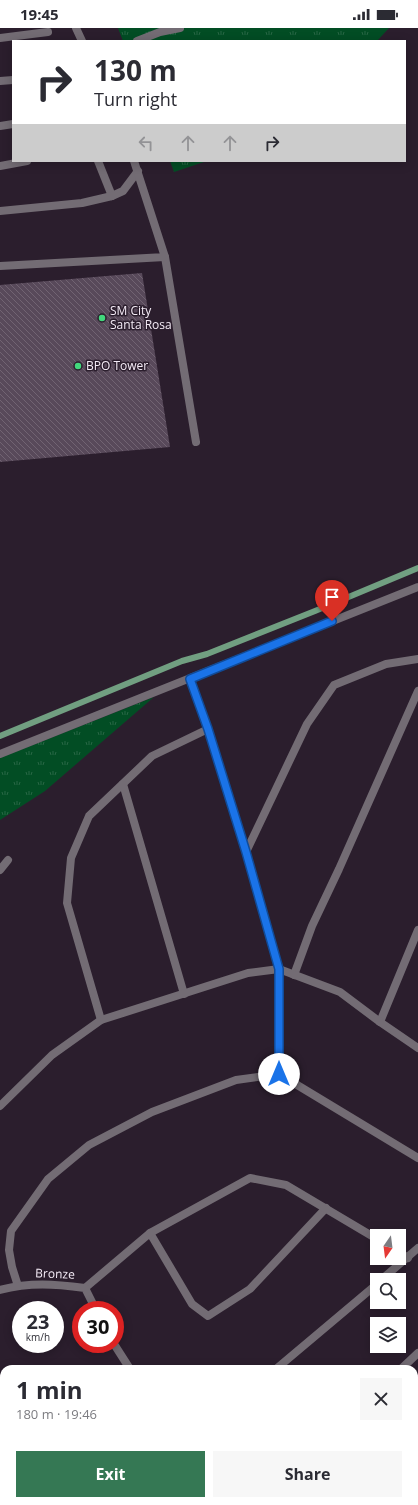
<!DOCTYPE html>
<html lang="en">
<head>
<meta charset="utf-8">
<style>
  :root { --surface:#fff; --page:#f7f7f7; --text:#2b2b33; --muted:#7c7c81; --accent:#357854 }
  body { margin:0; font-family:"Open Sans",sans-serif; background:var(--page); color:var(--text); height:100vh; display:flex; flex-direction:column; font-size:15px; white-space:nowrap }
  * { box-sizing:border-box; margin:0 }
  p { font-size:13px; color:var(--muted) }
  .icon { flex:none; width:22px; height:22px; fill:none; stroke:currentColor; stroke-width:2; stroke-linecap:round; stroke-linejoin:round }
  .map { position:relative; flex:1; overflow:hidden }
  .drawer { position:absolute; left:0px; top:1337px; width:418px; height:140px; display:flex; flex-direction:column; background:var(--surface); border-radius:12px 12px 0 0; box-shadow:0 2px 10px #0003 }
  .drawer>* { flex:none }
  .hud { position:absolute; left:12px; top:12px; width:394px; height:122px; border-radius:0px; box-shadow:0 2px 10px #0003; background:#fff; color:var(--text); overflow:hidden }
  .needle { width:26px; rotate:194deg }
  .tools { position:absolute; left:370px; top:1201px; display:grid; gap:8px }
  .tools a { display:grid; place-items:center; width:36px; height:36px; border-radius:0px; background:var(--surface); box-shadow:0 2px 10px #0003; font-size:20px }
  .speed { position:absolute; left:12px; top:1273px; display:flex; gap:8px; font-size:20px; font-weight:700; text-align:center }
  .speed>* { display:grid; place-content:center; width:52px; height:52px; border-radius:50%; background:var(--surface); box-shadow:0 2px 10px #0003; line-height:1 }
  .speed small { font-size:10px; font-weight:400 }
  .speed .limit { border:6px solid #d22; background:#fff; color:#111 }
  .pin { position:absolute; display:grid; place-items:center; width:34px; height:34px; color:#fff; margin:-41px -17px; border-radius:50% 50% 50% 0; rotate:-45deg; box-shadow:0 0 4px #0007 }
  .pin .icon { rotate:45deg }
  .me { position:absolute; width:44px; margin:-22px; rotate:0deg; stroke-linejoin:round; filter:drop-shadow(0 0 3px #0008) }
  .turn { display:flex; align-items:center; gap:14px; height:84px; padding:0 16px; font-size:18px }
  .turn .icon { width:52px; height:52px; stroke-width:2.5 }
  .turn b { display:block; font-size:28px; line-height:34px }
  .lanes { display:flex; align-items:center; height:38px; padding:0 16px; background:#0003; justify-content:center; gap:20px; direction:ltr }
  .lanes .off { opacity:.35 }
  .round { display:grid; place-items:center; flex:none; width:42px; height:42px; border-radius:0px; background:var(--page) }
  .overview { display:flex; align-items:center; justify-content:space-between; height:68px; padding:0 16px }
  h1 { font-size:24px; font-weight:700; line-height:30px }
  .button { display:flex; gap:8px; margin-top:auto; padding:8px 16px }
  .button a { flex:1; height:46px; border-radius:0px; background:var(--accent); color:#fff; font-size:16px; font-weight:700; line-height:46px; text-align:center }
  .button a+a { background:var(--page); color:var(--text) }
  .status { display:flex; justify-content:space-between; align-items:center; height:28px; padding:0 20px; background:var(--surface); direction:ltr }
  .status svg { height:11px; fill:currentColor }
  .map>svg:first-child { display:block }
  .grass { fill:url(#grass-tufts) }
  .lines { fill:none; stroke-linecap:round; stroke-linejoin:round }
  .stream { stroke:#719f81; stroke-width:6 }
  .building { fill:url(#building-back-hatch) }
  .service { stroke:#736c74; stroke-width:8 }
  .minor { stroke:#736c74; stroke-width:8 }
  .route-casing { stroke:#114b97; stroke-width:10 }
  .route { stroke:#1a73e8; stroke-width:7 }
  .poi-dot { fill:#42d77c; stroke:#2b1e2d; stroke-width:1.5 }
  .labels { text-anchor:middle; stroke-width:3; stroke-linejoin:round; paint-order:stroke }
  .poi-label { font-size:12px; fill:#f5ecf7; stroke:#2b1e2d; text-anchor:start }
  .street-label { font-size:12px; fill:#f5ecf7; stroke:#2b1e2d }
</style>
</head>
<body>
<div class="status"><b>19:45</b><svg viewBox="0 0 49 12"><path d="M0 12V9h3v3zM5 12V6h3v6zM10 12V3h3v9zM15 12V0h3v12zM26 1h20v11H26zM47 4h2v5h-2z"/></svg></div>
<div class="map">
<svg width="418" height="1477" viewBox="0 0 418 1477">
  <defs>
    <pattern id="grass-tufts" width="24" height="20" patternUnits="userSpaceOnUse"><rect width="24" height="20" fill="#024d24"/><path d="M3 7l-1-3M5 7V3M7 7l1-3M15 17l-1-3M17 17v-4M19 17l1-3" fill="none" stroke="#286745"/></pattern>
    <pattern id="building-back-hatch" width="6" height="6" patternUnits="userSpaceOnUse"><rect width="6" height="6" fill="#58495a"/><path d="M-1 5l2 2M0 0l6 6M5-1l2 2" fill="none" stroke="#716372"/></pattern>
  </defs>
  <rect width="100%" height="100%" fill="#2b1e2d"/>
  <g class="grass">
    <path d="M118,0h271l-12,13h-254z"/>
    <path d="M170,133h37l-33,11z"/>
    <path d="M154,669l-109,94 -45,29v-62z"/>
  </g>
  <g class="lines">
    <path class="stream" d="M0,708l182,-75 25,-7 108,-43 103,-43"/>
  </g>
  <path class="building" d="M142,245l28,174 -170,15v-177z"/>
  <g class="lines">
    <g class="service">
      <path d="M76,0l6,13"/>
      <path d="M0,10l48,-6"/>
      <path d="M137,13l23,-9 20,-4"/>
      <path d="M0,53l13,-1"/>
      <path d="M0,98l13,-2"/>
      <path d="M98,133l14,35"/>
      <path d="M0,138l27,-5"/>
      <path d="M0,183l82,-8 30,-7 11,-5 15,-20"/>
      <path d="M165,229l31,185"/>
      <path d="M0,238l165,-9 -31,-96"/>
    </g>
    <g class="minor">
      <path d="M190,651l18,50 38,123 33,117v105"/>
      <path d="M0,726l418,-167"/>
      <path d="M123,756l61,210"/>
      <path d="M246,824l61,-128 27,-39 52,-21 32,-5"/>
      <path d="M0,842l8,-10"/>
      <path d="M294,947l18,-49 27,-57 79,-178"/>
      <path d="M101,992l-34,-117 4,-45 18,-42 63,-60 56,-27"/>
      <path d="M380,994l38,-92"/>
      <path d="M0,1078l52,-51 49,-35 147,-47 31,-4 61,23 40,30 38,26"/>
      <path d="M150,1205l42,71 16,12 42,-27 76,-81"/>
      <path d="M399,1224l9,6"/>
      <path d="M381,1252l37,-32"/>
      <path d="M18,1258l-6,-19 -3,-17 2,-19 37,-52 41,-34 63,-33 84,-32 43,-6 139,84"/>
      <path d="M85,1260l65,-55 100,-55 36,7 91,54"/>
      <path d="M0,1262c30,-8 55,-6 85,-2l11,22"/>
      <path d="M114,1316l16,25"/>
      <path d="M276,1341l101,-85"/>
      <path d="M401,1341l17,-16"/>
      <path d="M0,1357l4,-1"/>
      <path d="M0,1424l4,6"/>
      <path d="M414,1453l4,-3"/>
      <path d="M34,1473l3,4"/>
      <path d="M144,1473l3,4"/>
      <path d="M248,1477l4,-4"/>
      <path d="M386,1477l5,-4"/>
    </g>
  </g>
  <g class="lines">
    <defs>
      <path id="route" d="M279,1046v-105l-33,-117 -38,-123 -18,-50 142,-58"/>
    </defs>
    <use href="#route" class="route-casing"/>
    <use href="#route" class="route"/>
  </g>
  <g class="poi-dot">
    <circle cx="102" cy="290" r="4"/>
    <circle cx="78" cy="338" r="4"/>
  </g>
  <g class="labels">
    <g class="poi-label">
      <text x="110" y="287">SM City<tspan x="110" dy="14">Santa Rosa</tspan></text>
      <text x="86" y="342">BPO Tower</text>
    </g>
    <g class="street-label">
      <text transform="translate(55 1246) rotate(2)" y="4">Bronze</text>
    </g>
  </g>
</svg>
<div class="tools">
<a><svg class="needle" viewBox="-14 -14 28 28"><path d="M0-13l5 13h-10z" fill="#e53935"/><path d="M0 13l5-13h-10z" fill="#7c7c81"/></svg></a>
<a><svg class="icon" aria-label="search" viewBox="0 0 24 24"><circle cx="10" cy="10" r="6"/><path d="M15 15l6 6"/></svg></a>
<a><svg class="icon" aria-label="layers" viewBox="0 0 24 24"><path d="M12 4l9 5-9 5-9-5zM3 14l9 5 9-5"/></svg></a>
</div>
<div class="speed"><div>23<small>km/h</small></div><div class="limit">30</div></div>
<div class="pin" style="left:332px;top:593px;background:#d93025"><svg class="icon" aria-label="arrive" viewBox="0 0 24 24"><path d="M6 21V4h12l-3 4 3 4H6"/></svg></div>
<svg class="me" style="left:279px;top:1046px" viewBox="-20 -20 40 40"><circle r="19" fill="#fff"/><path d="M0-13L10 11 0 6-10 11z" fill="#1a73e8"/></svg>
<div class="hud">
<div class="turn"><svg class="icon" aria-label="right" viewBox="0 0 24 24"><path d="M7 20v-9h11M14 6l5 5-5 5"/></svg><div><b>130 m</b>Turn right</div></div>
<div class="lanes"><svg class="icon off" aria-label="left" viewBox="0 0 24 24"><path d="M17 20v-9H6M10 6l-5 5 5 5"/></svg><svg class="icon off" aria-label="ahead" viewBox="0 0 24 24"><path d="M12 20V5M6 11l6-6 6 6"/></svg><svg class="icon off" aria-label="ahead" viewBox="0 0 24 24"><path d="M12 20V5M6 11l6-6 6 6"/></svg><svg class="icon" aria-label="right" viewBox="0 0 24 24"><path d="M7 20v-9h11M14 6l5 5-5 5"/></svg></div>
</div>
<section class="drawer">
<div class="overview"><div><h1>1 min</h1><p>180 m · 19:46</p></div><a class="round"><svg class="icon" aria-label="close" viewBox="0 0 24 24"><path d="M6 6l12 12M18 6L6 18"/></svg></a></div>
<div class="button"><a>Exit</a><a>Share</a></div>
</section>
</div>
</body>
</html>
